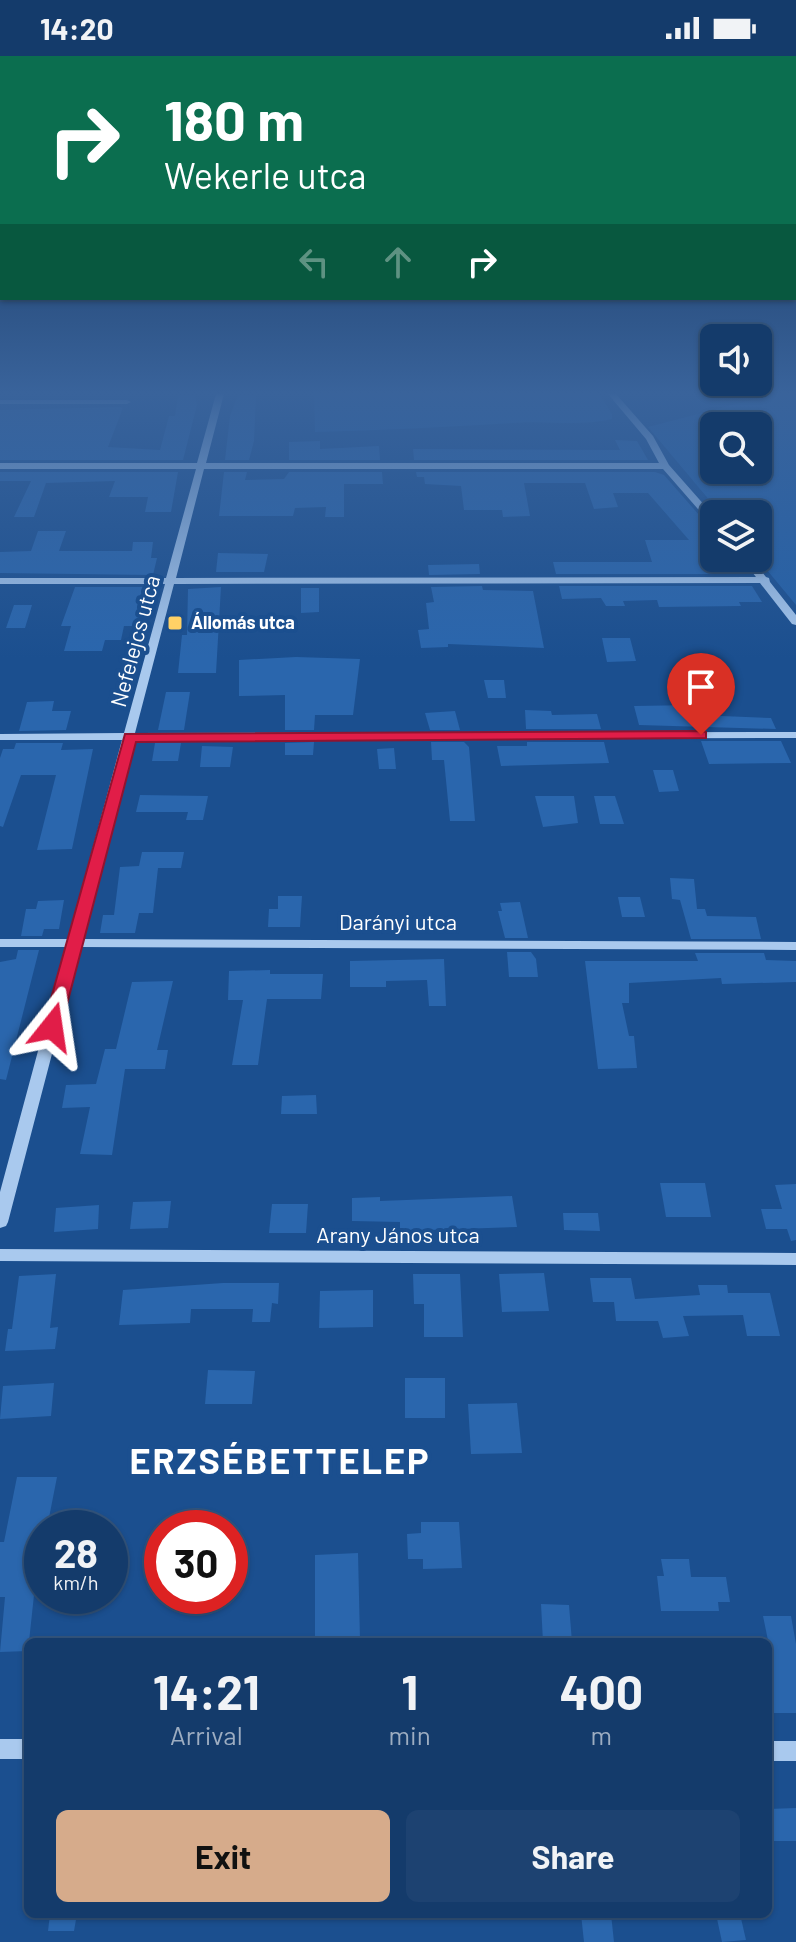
<!DOCTYPE html>
<html lang="en">
<head>
<meta charset="utf-8">
<style>
  :root { --surface:#143b6b; --page:#1d4271; --text:#f1f3f6; --muted:#9dadc1; --line:#33557e; --accent:#d6ab8b }
  body { margin:0; font-family:Barlow,sans-serif; background:var(--page); color:var(--text); height:100vh; display:flex; flex-direction:column; font-size:30px; white-space:nowrap }
  * { box-sizing:border-box; margin:0 }
  p { font-size:26px; color:var(--muted) }
  .icon { flex:none; width:44px; height:44px; fill:none; stroke:currentColor; stroke-width:2; stroke-linecap:round; stroke-linejoin:round }
  .map { position:relative; flex:1; overflow:hidden }
  .panel { position:absolute; left:24px; top:1582px; width:748px; height:280px; display:flex; flex-direction:column; background:var(--surface); border-radius:12px; box-shadow:0 2px 6px #0004,0 0 0 2px var(--line) }
  .panel>* { flex:none }
  .banner { position:absolute; left:0px; top:0px; width:796px; height:244px; box-shadow:0 2px 6px #0004,0 0 0 2px var(--line); background:#0b6e4f; color:#fff; overflow:hidden }
  .buttons { position:absolute; left:700px; top:268px; display:grid; gap:16px }
  .buttons a { display:grid; place-items:center; width:72px; height:72px; border-radius:12px; background:var(--surface); box-shadow:0 2px 6px #0004,0 0 0 2px var(--line); font-size:40px }
  .speed { position:absolute; left:24px; top:1454px; display:flex; gap:16px; font-size:40px; font-weight:700; text-align:center }
  .speed>* { display:grid; place-content:center; width:104px; height:104px; border-radius:50%; background:var(--surface); box-shadow:0 2px 6px #0004,0 0 0 2px var(--line); line-height:1 }
  .speed small { font-size:20px; font-weight:400 }
  .speed .limit { border:12px solid #d22; background:#fff; color:#111 }
  .pin { position:absolute; display:grid; place-items:center; width:68px; height:68px; color:#fff; margin:-82px -34px; border-radius:50% 50% 50% 0; rotate:-45deg; box-shadow:0 0 8px #0007 }
  .pin .icon { rotate:45deg }
  .me { position:absolute; width:88px; margin:-44px; rotate:15deg; stroke-linejoin:round; filter:drop-shadow(0 0 6px #0008) }
  .turn { display:flex; align-items:center; gap:28px; height:168px; padding:0 32px; font-size:36px }
  .turn .icon { width:104px; height:104px; stroke-width:2.5 }
  .turn b { display:block; font-size:56px; line-height:68px }
  .lanes { display:flex; align-items:center; height:76px; padding:0 32px; background:#0003; justify-content:center; gap:40px; direction:ltr }
  .lanes .off { opacity:.35 }
  .eta { display:flex; justify-content:space-evenly; align-items:center; height:136px; text-align:center }
  .eta b { font-size:48px; font-weight:700; line-height:56px }
  .cta { display:flex; gap:16px; margin-top:auto; padding:16px 32px }
  .cta a { flex:1; height:92px; border-radius:12px; background:var(--accent); color:#111; font-size:32px; font-weight:700; line-height:92px; text-align:center }
  .cta a+a { background:var(--page); color:var(--text) }
  .status { display:flex; justify-content:space-between; align-items:center; height:56px; padding:0 40px; background:var(--surface); direction:ltr }
  .status svg { height:22px; fill:currentColor }
  .map>svg:first-child { display:block }
  .green { fill:#2461a8; fill-rule:evenodd }
  .building { fill:#2a66ad }
  .lines { fill:none; stroke-linecap:round; stroke-linejoin:round }
  .minor { fill:#a9c9ee; fill-rule:evenodd }
  .route { fill:#e11d48; stroke:#92132f; stroke-width:2 }
  .poi-dot { fill:#ffd166; stroke:#1b4f8f; stroke-width:3 }
  .labels { text-anchor:middle; stroke-width:8; stroke-linejoin:round; paint-order:stroke }
  .far-poi-label { font-size:18px; font-weight:bold; fill:#fff; stroke:#1b4f8f; text-anchor:start }
  .street-label { font-size:22px; fill:#fff; stroke:#1b4f8f }
  .near-district-label { font-size:36px; font-weight:bold; letter-spacing:2px; fill:#fff; stroke:#1b4f8f }
</style>
</head>
<body>
<div class="status"><b>14:20</b><svg viewBox="0 0 49 12"><path d="M0 12V9h3v3zM5 12V6h3v6zM10 12V3h3v9zM15 12V0h3v12zM26 1h20v11H26zM47 4h2v5h-2z"/></svg></div>
<div class="map">
<svg width="796" height="1886" viewBox="0 0 796 1886">
  <rect width="100%" height="100%" fill="#1b4f8f"/>
  <g class="green">
    <path d="M314,338h285l13,20v5c-34,8 -65,1 -99,4 -66,4 -132,7 -198,9z"/>
    <path d="M775,338h21v211l-39,-47 1,-44h-37l-73,-87zM714,370h44v44h-44z"/>
  </g>
  <g class="building">
    <path d="M195,339l2,10 -14,55h-183v-50l120,-3 3,1 -15,39 52,3 9,-34h6l3,-20z"/>
    <path d="M238,339h18l-2,46 -5,19h-24l5,-44z"/>
    <path d="M615,384l22,1 11,19h-234l-1,-11 207,1z"/>
    <path d="M320,385v8l59,-3 1,14h-91v-18z"/>
    <path d="M0,416h178l-7,40h-26l3,-15h-39l6,-16 -69,2 -12,34h-20l17,-36h-31z"/>
    <path d="M224,416h23l-2,8 39,-1 5,-7h93l1,12h-39v33h-19l1,-10 -31,1 -2,8h-74z"/>
    <path d="M416,416h239l9,3 50,57v36l26,-1 4,7h-188l-3,-12h99l-7,-22h44l-41,-47h-35l5,14 -24,2 -9,-26h-61l6,33 -27,1 -1,-7h-38l-3,-24 -36,-2 -1,-7h-7z"/>
    <path d="M38,475h28l-7,20h73l1,-9h20l-2,16h6l-4,17 -153,-2v-21l31,-1z"/>
    <path d="M218,497l50,1 -4,18h-48z"/>
    <path d="M479,508l1,10 -51,1 -1,-10z"/>
    <path d="M482,530l1,4 50,1 11,57 -96,-4v3l-27,1 -3,-18 11,-1 -3,-26 8,-1 -3,-15z"/>
    <path d="M559,530h193l10,16h-23l2,4 -82,1 -2,-7 -34,1 2,5h-19l-5,-8 -39,1z"/>
    <path d="M75,531h74l-12,39h-13l-3,14h-16l-3,11h-38l7,-25h-10z"/>
    <path d="M221,531l-5,86h-38l4,-38h5l1,-46z"/>
    <path d="M301,532h18v24l-18,1z"/>
    <path d="M14,549h18l-7,23h-19z"/>
    <path d="M602,582h28l6,23 -29,1z"/>
    <path d="M296,601l64,2 -7,56h-38l-1,15h-29v-35l-46,1v-36z"/>
    <path d="M484,624h20l2,18h-18z"/>
    <path d="M166,636h24l-6,38h-26z"/>
    <path d="M54,645l-2,10h19l-5,19 -47,1 8,-29z"/>
    <path d="M694,649l4,10 73,3 5,11 -137,-4 -5,-19z"/>
    <path d="M525,654l26,1 1,4 45,-1 4,15h-75z"/>
    <path d="M455,655l5,19h-30l-5,-17z"/>
    <path d="M701,685h80l10,22 -82,1z"/>
    <path d="M314,686l-1,13h-28v-12z"/>
    <path d="M431,686h33l5,5 6,74h-25l-6,-61h-12z"/>
    <path d="M527,686h77l5,21 -108,3 -4,-20h30z"/>
    <path d="M16,687h47l-2,7 32,-1 -21,100 -35,1 19,-75h-35l-18,52 -3,-1v-68l3,-9h11z"/>
    <path d="M155,687h26l-3,18h-26z"/>
    <path d="M202,690l31,1 -3,20h-30z"/>
    <path d="M394,692l2,21h-17l-2,-20z"/>
    <path d="M653,714h20l6,21 -20,1z"/>
    <path d="M140,739l68,1 -5,24h-17l2,-8h-52z"/>
    <path d="M535,740h39l4,27 -35,4z"/>
    <path d="M594,740h21l9,28h-24z"/>
    <path d="M142,796h42l-3,16h-23l-5,45h-14l-4,20h-35l3,-18h11l6,-48 19,-1z"/>
    <path d="M670,822l24,1 3,30h8l2,7 49,1 5,22h-70l-11,-39 -8,-1z"/>
    <path d="M278,840h24l-2,31h-32l1,-18h9z"/>
    <path d="M618,841h22l5,20h-23z"/>
    <path d="M64,844l-5,29h-15l-2,7h-21l5,-27h10l2,-8z"/>
    <path d="M520,846l8,36h-23l-7,-27h4l-2,-8z"/>
    <path d="M18,894h21l-33,130 -6,-1v-117l16,-3z"/>
    <path d="M507,896h24l5,7 2,18h-29z"/>
    <path d="M695,897h69l2,7 30,1v21l-74,2 -1,-6 -92,5v20h-7l7,33h5l3,32 -39,1 -13,-108h113z"/>
    <path d="M444,903l2,47h-17l-2,-26 -41,1v6h-36v-26z"/>
    <path d="M270,914v4h53l-2,25h-54l-9,66h-26l11,-65h-15l1,-29z"/>
    <path d="M173,925l-16,69h11l-3,19h-40l-13,86 -32,-1 10,-47 -28,1 4,-23 30,-1 9,-35h11l16,-67z"/>
    <path d="M316,1039l1,19h-36l1,-18z"/>
    <path d="M660,1127h45l6,34h-45z"/>
    <path d="M796,1128v56l-5,1 -4,-12h-21l-5,-20h21l-7,-24z"/>
    <path d="M512,1140l5,31 -117,4v-9l-48,-1v-23l28,-1v4z"/>
    <path d="M171,1145l-3,27 -38,1 3,-27z"/>
    <path d="M272,1148h36l-2,29h-37z"/>
    <path d="M99,1149l-1,24 -44,3 2,-24z"/>
    <path d="M563,1157h35l2,18 -36,-1z"/>
    <path d="M544,1217l5,38 -47,1 -3,-38z"/>
    <path d="M56,1218l-6,54 8,-1 -3,22 -50,2 3,-22h4l7,-53z"/>
    <path d="M413,1218h47l3,63h-39v-33h-10z"/>
    <path d="M590,1222h41l4,21 65,-4 -2,-10h29l1,8h42l10,43h-33l-4,-21 -60,1 6,20 -26,2 -5,-17h-42l-2,-19h-21z"/>
    <path d="M223,1227h56l-1,21 -6,-1 -2,19h-18l1,-13h-62l-1,14 -71,2 4,-35z"/>
    <path d="M373,1234v37l-54,1 1,-37z"/>
    <path d="M208,1314l47,1 -3,33h-47z"/>
    <rect x="405" y="1322" width="40" height="40"/>
    <path d="M54,1327l-3,33 -51,3 3,-33z"/>
    <path d="M517,1347l5,50 -51,1 -3,-50z"/>
    <path d="M17,1421h40l-10,51h-5l-3,67h-5l-6,56 -28,1 5,-55h-5v-55h4z"/>
    <path d="M421,1466h38l3,46 -39,1v-10h-15l-1,-25 14,-1z"/>
    <path d="M358,1497l2,87 -45,1v-86z"/>
    <path d="M661,1503h28l2,18h35l4,25h-12l1,9h-58l-4,-35h7z"/>
    <path d="M541,1548l28,1 3,37h-29z"/>
    <path d="M763,1560h28l5,28v69h-28v-53h4z"/>
    <path d="M796,1752v33h-22l-6,-32z"/>
    <path d="M50,1858h27l-3,17h-26z"/>
    <path d="M581,1858h30l3,28h-30z"/>
    <path d="M716,1858h24l6,26 -24,2z"/>
  </g>
  <g class="lines">
    <g class="minor">
      <path d="M216,338h8l-18,69h453l-13,-24 -38,-45h8l37,42 16,29 45,51v9l-3,-1 -48,-55h-459l-28,109 580,-1 -15,-19h10l15,19 3,1 1,4 26,33v10l-4,-1 -32,-41 -586,1 -39,149 661,-1v6l-662,2 -52,199 714,3v8l-716,-3 -72,275 -2,4 -6,2v-36l66,-245h-66v-8h68l54,-199h-122v-6l124,-1 41,-149h-165v-6h166l30,-109h-196v-6h197z"/>
      <path d="M0,344h127l4,2 -4,2h-127z"/>
      <path d="M0,1193l796,4v12l-796,-4z"/>
      <rect x="0" y="1683" width="28" height="20"/>
      <rect x="768" y="1685" width="28" height="20"/>
    </g>
  </g>
  <linearGradient id="sky" x2="0" y2="1"><stop stop-color="#0f2b4f"/><stop offset="0.56" stop-color="#39639b"/><stop offset="1" stop-color="#39639b" stop-opacity="0"/></linearGradient>
  <rect width="796" height="602" fill="url(#sky)"/>
  <path class="route" d="M701,675l5,1v6l-570,4 -75,285 -9,5 -9,-5 82,-293z"/>
  <rect class="poi-dot" x="167" y="559" width="16" height="16" rx="4"/>
  <g class="labels">
    <g class="far-poi-label">
      <text x="191" y="573">Állomás utca</text>
    </g>
    <g class="street-label">
      <text transform="translate(135 585) rotate(-75)" y="8">Nefelejcs utca</text>
      <text x="398" y="874">Darányi utca</text>
      <text x="398" y="1187">Arany János utca</text>
    </g>
    <g class="near-district-label">
      <text x="280" y="1418">ERZSÉBETTELEP</text>
    </g>
  </g>
</svg>
<div class="buttons">
<a><svg class="icon" aria-label="sound" viewBox="0 0 24 24"><path d="M4 9h4l5-4v14l-5-4H4zM17 9q2 3 0 6"/></svg></a>
<a><svg class="icon" aria-label="search" viewBox="0 0 24 24"><circle cx="10" cy="10" r="6"/><path d="M15 15l6 6"/></svg></a>
<a><svg class="icon" aria-label="layers" viewBox="0 0 24 24"><path d="M12 4l9 5-9 5-9-5zM3 14l9 5 9-5"/></svg></a>
</div>
<div class="speed"><div>28<small>km/h</small></div><div class="limit">30</div></div>
<div class="pin" style="left:701px;top:679px;background:#d93025"><svg class="icon" aria-label="arrive" viewBox="0 0 24 24"><path d="M6 21V4h12l-3 4 3 4H6"/></svg></div>
<svg class="me" style="left:52px;top:971px" viewBox="-20 -20 40 40"><path d="M0-17L14 15 0 8-14 15z" fill="#e11d48" stroke="#fff" stroke-width="4"/></svg>
<div class="banner">
<div class="turn"><svg class="icon" aria-label="right" viewBox="0 0 24 24"><path d="M7 20v-9h11M14 6l5 5-5 5"/></svg><div><b>180 m</b>Wekerle utca</div></div>
<div class="lanes"><svg class="icon off" aria-label="left" viewBox="0 0 24 24"><path d="M17 20v-9H6M10 6l-5 5 5 5"/></svg><svg class="icon off" aria-label="ahead" viewBox="0 0 24 24"><path d="M12 20V5M6 11l6-6 6 6"/></svg><svg class="icon" aria-label="right" viewBox="0 0 24 24"><path d="M7 20v-9h11M14 6l5 5-5 5"/></svg></div>
</div>
<section class="panel">
<div class="eta">
<div><b>14:21</b><p>Arrival</p></div>
<div><b>1</b><p>min</p></div>
<div><b>400</b><p>m</p></div>
</div>
<div class="cta"><a>Exit</a><a>Share</a></div>
</section>
</div>
</body>
</html>
